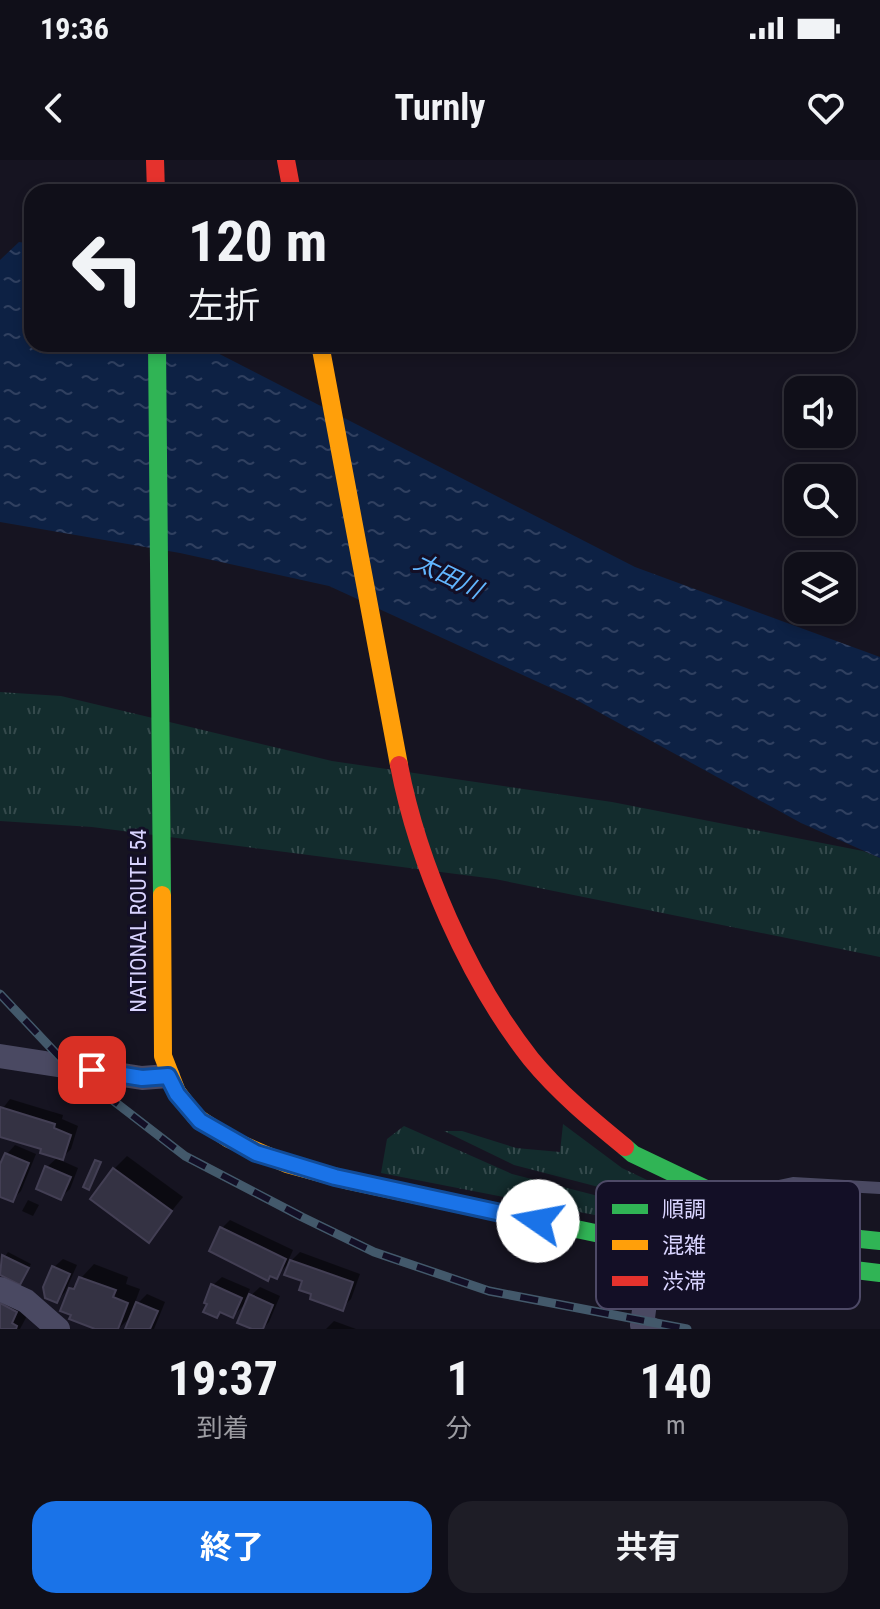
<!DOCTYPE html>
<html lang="ja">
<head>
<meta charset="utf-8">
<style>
  :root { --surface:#100f19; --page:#1e1d26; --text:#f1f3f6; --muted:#9c9ca2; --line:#302f38; --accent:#1a73e8 }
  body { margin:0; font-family:"Roboto Condensed","Noto Sans JP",sans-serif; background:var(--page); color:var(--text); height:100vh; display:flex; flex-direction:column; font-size:30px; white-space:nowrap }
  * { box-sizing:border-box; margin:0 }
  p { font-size:26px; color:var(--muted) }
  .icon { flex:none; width:44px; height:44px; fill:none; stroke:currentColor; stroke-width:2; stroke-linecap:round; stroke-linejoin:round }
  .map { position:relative; height:1169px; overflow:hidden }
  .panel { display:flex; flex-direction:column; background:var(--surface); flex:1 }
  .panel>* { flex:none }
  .guide { position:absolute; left:24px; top:24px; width:832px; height:168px; border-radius:24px; box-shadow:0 4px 12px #0003,0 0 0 2px var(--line); background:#100f19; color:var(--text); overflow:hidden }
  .tools { position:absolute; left:784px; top:216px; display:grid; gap:16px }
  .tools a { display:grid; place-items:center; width:72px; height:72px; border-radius:16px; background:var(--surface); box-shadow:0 4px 12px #0003,0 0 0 2px var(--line); font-size:40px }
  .pin { position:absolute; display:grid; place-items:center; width:68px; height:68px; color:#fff; margin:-34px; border-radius:16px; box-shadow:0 4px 12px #0006 }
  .me { position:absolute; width:88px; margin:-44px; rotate:282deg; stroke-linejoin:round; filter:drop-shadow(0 0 6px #0008) }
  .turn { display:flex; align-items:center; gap:28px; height:168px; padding:0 32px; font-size:36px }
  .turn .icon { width:104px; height:104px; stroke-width:2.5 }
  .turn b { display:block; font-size:56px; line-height:68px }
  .eta { display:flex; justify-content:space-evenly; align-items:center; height:136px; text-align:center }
  .eta b { font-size:48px; font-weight:700; line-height:56px }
  .button { display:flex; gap:16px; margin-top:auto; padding:16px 32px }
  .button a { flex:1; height:92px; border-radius:24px; background:var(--accent); color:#fff; font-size:32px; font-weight:700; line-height:92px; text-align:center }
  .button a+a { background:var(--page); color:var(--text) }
  .status { display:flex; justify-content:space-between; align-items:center; height:56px; padding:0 40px; background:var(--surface); direction:ltr }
  .status svg { height:22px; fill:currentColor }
  header { display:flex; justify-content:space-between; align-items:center; height:104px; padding:0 32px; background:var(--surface); font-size:36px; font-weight:700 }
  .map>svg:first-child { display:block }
  .grass { fill:url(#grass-tufts) }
  .water { fill:url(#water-ripples) }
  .shadow { fill:#0007 }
  .building { fill:#343243; stroke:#433f54; stroke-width:2 }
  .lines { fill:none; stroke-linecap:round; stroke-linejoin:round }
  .lane { stroke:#4a4962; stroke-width:12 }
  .street { stroke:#4a4962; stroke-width:24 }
  .fast { stroke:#30b455; stroke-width:18 }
  .slow { stroke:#ff9f0a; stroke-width:18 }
  .jam { stroke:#e5322d; stroke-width:18 }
  .rail-casing { stroke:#43596b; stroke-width:9 }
  .rail { stroke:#130f26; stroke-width:6; stroke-dasharray:18; stroke-linecap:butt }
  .route-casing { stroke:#114b97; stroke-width:20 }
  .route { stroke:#1a73e8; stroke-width:14 }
  .labels { text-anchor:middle; stroke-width:6; stroke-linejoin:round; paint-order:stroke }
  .street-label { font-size:22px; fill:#d9d4ff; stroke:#130f26 }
  .water-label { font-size:24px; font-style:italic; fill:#62b6ff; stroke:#130f26 }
  .key { fill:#130f26; stroke:#4e4a67; stroke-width:2 }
  .key-label { font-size:22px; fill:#d9d4ff }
</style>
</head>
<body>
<div class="status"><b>19:36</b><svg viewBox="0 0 49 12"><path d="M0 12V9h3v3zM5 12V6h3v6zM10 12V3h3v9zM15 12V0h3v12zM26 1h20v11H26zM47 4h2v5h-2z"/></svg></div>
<header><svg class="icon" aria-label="back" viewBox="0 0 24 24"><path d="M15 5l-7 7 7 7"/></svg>Turnly<svg class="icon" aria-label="heart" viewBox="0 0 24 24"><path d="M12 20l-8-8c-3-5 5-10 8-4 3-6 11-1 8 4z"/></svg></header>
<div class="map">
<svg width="880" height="1169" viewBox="0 0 880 1169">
  <defs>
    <pattern id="grass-tufts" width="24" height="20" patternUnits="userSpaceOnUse" patternTransform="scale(2)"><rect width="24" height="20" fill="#132c2d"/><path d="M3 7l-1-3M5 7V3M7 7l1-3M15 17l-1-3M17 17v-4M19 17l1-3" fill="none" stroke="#354a4c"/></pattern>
    <pattern id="water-ripples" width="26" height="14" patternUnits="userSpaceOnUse" patternTransform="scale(2)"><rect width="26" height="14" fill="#0d2144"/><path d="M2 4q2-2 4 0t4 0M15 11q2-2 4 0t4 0" fill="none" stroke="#304060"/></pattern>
  </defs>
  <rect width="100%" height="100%" fill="#161421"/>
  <g class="grass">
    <path d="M0,532l61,4 271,65 280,41 251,49 17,7v99l-385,-78 -403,-52 -92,-6z"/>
    <path d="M563,964l59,44 46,22 -8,8 -46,-7 -100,-26 -70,-34h18l54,17 44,4z"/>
    <path d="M404,966l108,48 102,26 47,8 34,-5 137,44 -105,-6 -346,-68 6,-34z"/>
  </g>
  <path class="water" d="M19,82l13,2v100h168l435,223 245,90v201l-79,-35 -228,-125 -244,-112 -149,-33 -180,-31v-262z"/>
  <g class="shadow">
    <path d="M10,939l53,16 -1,4 16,7 -7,23 -11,11 18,8 -8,21 -9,8 -14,-30 11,-10 -14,-9 -44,-13v-23z"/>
    <path d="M15,985l21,9 -15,37 -9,9 -12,-5v-26l7,-15z"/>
    <path d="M127,996l56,41 -35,43 -34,-71z"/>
    <path d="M28,1040l11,5 -6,11 -11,-5z"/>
    <path d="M230,1060l63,30 -7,16 -10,10 -4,-2 -5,5 -45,-51z"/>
    <path d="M8,1092l23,12 -11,19 -20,-10v-9z"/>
    <path d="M300,1092l60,22 -9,25 -9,9 -28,-15 -23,-32z"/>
    <path d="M63,1099l14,6 -12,27 -8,9 -3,-34z"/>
    <path d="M94,1104l34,13 -2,7 14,5 -7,19 14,-14 18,8 -11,27h-26l6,-15 -16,15h-17l-30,-40z"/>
    <path d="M222,1117l28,12 -6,13 16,-15 20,9 -11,26 -7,7h-5l-8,-29 -16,16 -11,-5 -6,5 -3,-31z"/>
    <path d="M0,1125l29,27 -9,17h-20z"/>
    <path d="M334,1161l22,8h-30z"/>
  </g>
  <g class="building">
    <path d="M0,947l55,17 -1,4 17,7 -8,25 -23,-7 1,-4 -41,-12z"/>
    <path d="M5,993l24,10 -16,39 -13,-5v-33z"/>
    <path d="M95,1000l6,2 -12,28 -6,-3z"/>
    <path d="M45,1006l26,11 -10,23 -25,-11z"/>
    <path d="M113,1008l59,43 -23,32 -59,-44z"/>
    <path d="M220,1067l66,32 -9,20 -7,-3 -2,5 -59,-30z"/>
    <path d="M2,1095l27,13 -9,17 -20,-10z"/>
    <path d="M290,1100l63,22 -10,29 -33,-12 1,-5 -12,-4 3,-9 -18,-6z"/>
    <path d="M52,1106l18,8 -13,29 -12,-5 -2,-11z"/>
    <path d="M79,1117l37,13 -3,7 15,6 -10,26h-23l-26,-10 2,-4 -11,-4 9,-23 5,1z"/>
    <path d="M211,1124l31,14 -9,20 -13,-6 -3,6 -14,-6 4,-8 -3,-1z"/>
    <path d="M249,1134l24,11 -10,24h-11l-15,-6z"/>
    <path d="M136,1142l22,9 -8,18h-25z"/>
    <path d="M0,1143l17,9 -5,11 5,3 -1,3h-16z"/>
  </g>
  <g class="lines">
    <path class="lane" d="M760,1030l33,-7 87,5"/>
    <g class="street">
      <path d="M0,896l142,22 26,-2"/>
      <path d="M649,1113l-7,52 9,4"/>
      <path d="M0,1129l26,12 32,28"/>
    </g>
    <g class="fast">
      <path d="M157,184l5,551"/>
      <path d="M625,987l8,7 109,52 118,33 20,2"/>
      <path d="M505,1054l152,32 223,27"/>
    </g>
    <g class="slow">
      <path d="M320,184l79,421"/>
      <path d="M162,735l1,161 14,36 18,24 34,23 58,25 63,17 155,33"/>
    </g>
    <g class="jam">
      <path d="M155,0l1,32"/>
      <path d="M286,0l6,32"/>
      <path d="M399,605c19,99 69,214 132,294 27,33 61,61 94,88"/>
    </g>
    <defs>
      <path id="rail" d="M0,834l67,71 118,91 117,61 72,35 115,39 198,38"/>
    </defs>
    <use href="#rail" class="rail-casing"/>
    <use href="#rail" class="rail"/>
  </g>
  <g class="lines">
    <defs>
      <path id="route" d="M92,910l50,8 26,-2 9,18 23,27 56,32 79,24 203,44"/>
    </defs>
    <use href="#route" class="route-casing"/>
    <use href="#route" class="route"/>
  </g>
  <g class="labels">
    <g class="street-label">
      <text transform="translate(138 761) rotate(-90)" y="8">NATIONAL ROUTE 54</text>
    </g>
    <g class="water-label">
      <text transform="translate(448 416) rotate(26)" y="8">太田川</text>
    </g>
  </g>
  <rect x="596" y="1021" width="264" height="128" rx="12" class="key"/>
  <rect x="612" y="1044" width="36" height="10" fill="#30b455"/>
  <rect x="612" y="1080" width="36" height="10" fill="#ff9f0a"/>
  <rect x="612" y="1116" width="36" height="10" fill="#e5322d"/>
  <g class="key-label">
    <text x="662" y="1057">順調</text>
    <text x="662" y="1093">混雑</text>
    <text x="662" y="1129">渋滞</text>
  </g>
</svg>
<div class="tools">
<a><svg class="icon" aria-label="sound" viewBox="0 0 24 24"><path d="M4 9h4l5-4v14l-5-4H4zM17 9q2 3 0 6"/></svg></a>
<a><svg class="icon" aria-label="search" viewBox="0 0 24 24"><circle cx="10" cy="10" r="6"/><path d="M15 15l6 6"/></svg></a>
<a><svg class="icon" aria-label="layers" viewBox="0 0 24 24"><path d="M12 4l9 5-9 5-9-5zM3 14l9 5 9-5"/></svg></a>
</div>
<div class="pin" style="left:92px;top:910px;background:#d93025"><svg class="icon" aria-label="arrive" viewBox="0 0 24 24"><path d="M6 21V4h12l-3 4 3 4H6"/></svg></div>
<svg class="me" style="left:538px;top:1061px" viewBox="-20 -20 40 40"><circle r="19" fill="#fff"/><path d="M0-13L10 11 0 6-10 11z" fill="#1a73e8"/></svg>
<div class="guide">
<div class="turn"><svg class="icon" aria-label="left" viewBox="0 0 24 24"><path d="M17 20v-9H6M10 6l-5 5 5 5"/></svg><div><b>120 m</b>左折</div></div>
</div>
</div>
<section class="panel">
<div class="eta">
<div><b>19:37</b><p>到着</p></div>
<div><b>1</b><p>分</p></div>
<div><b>140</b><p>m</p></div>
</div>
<div class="button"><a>終了</a><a>共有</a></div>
</section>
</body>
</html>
